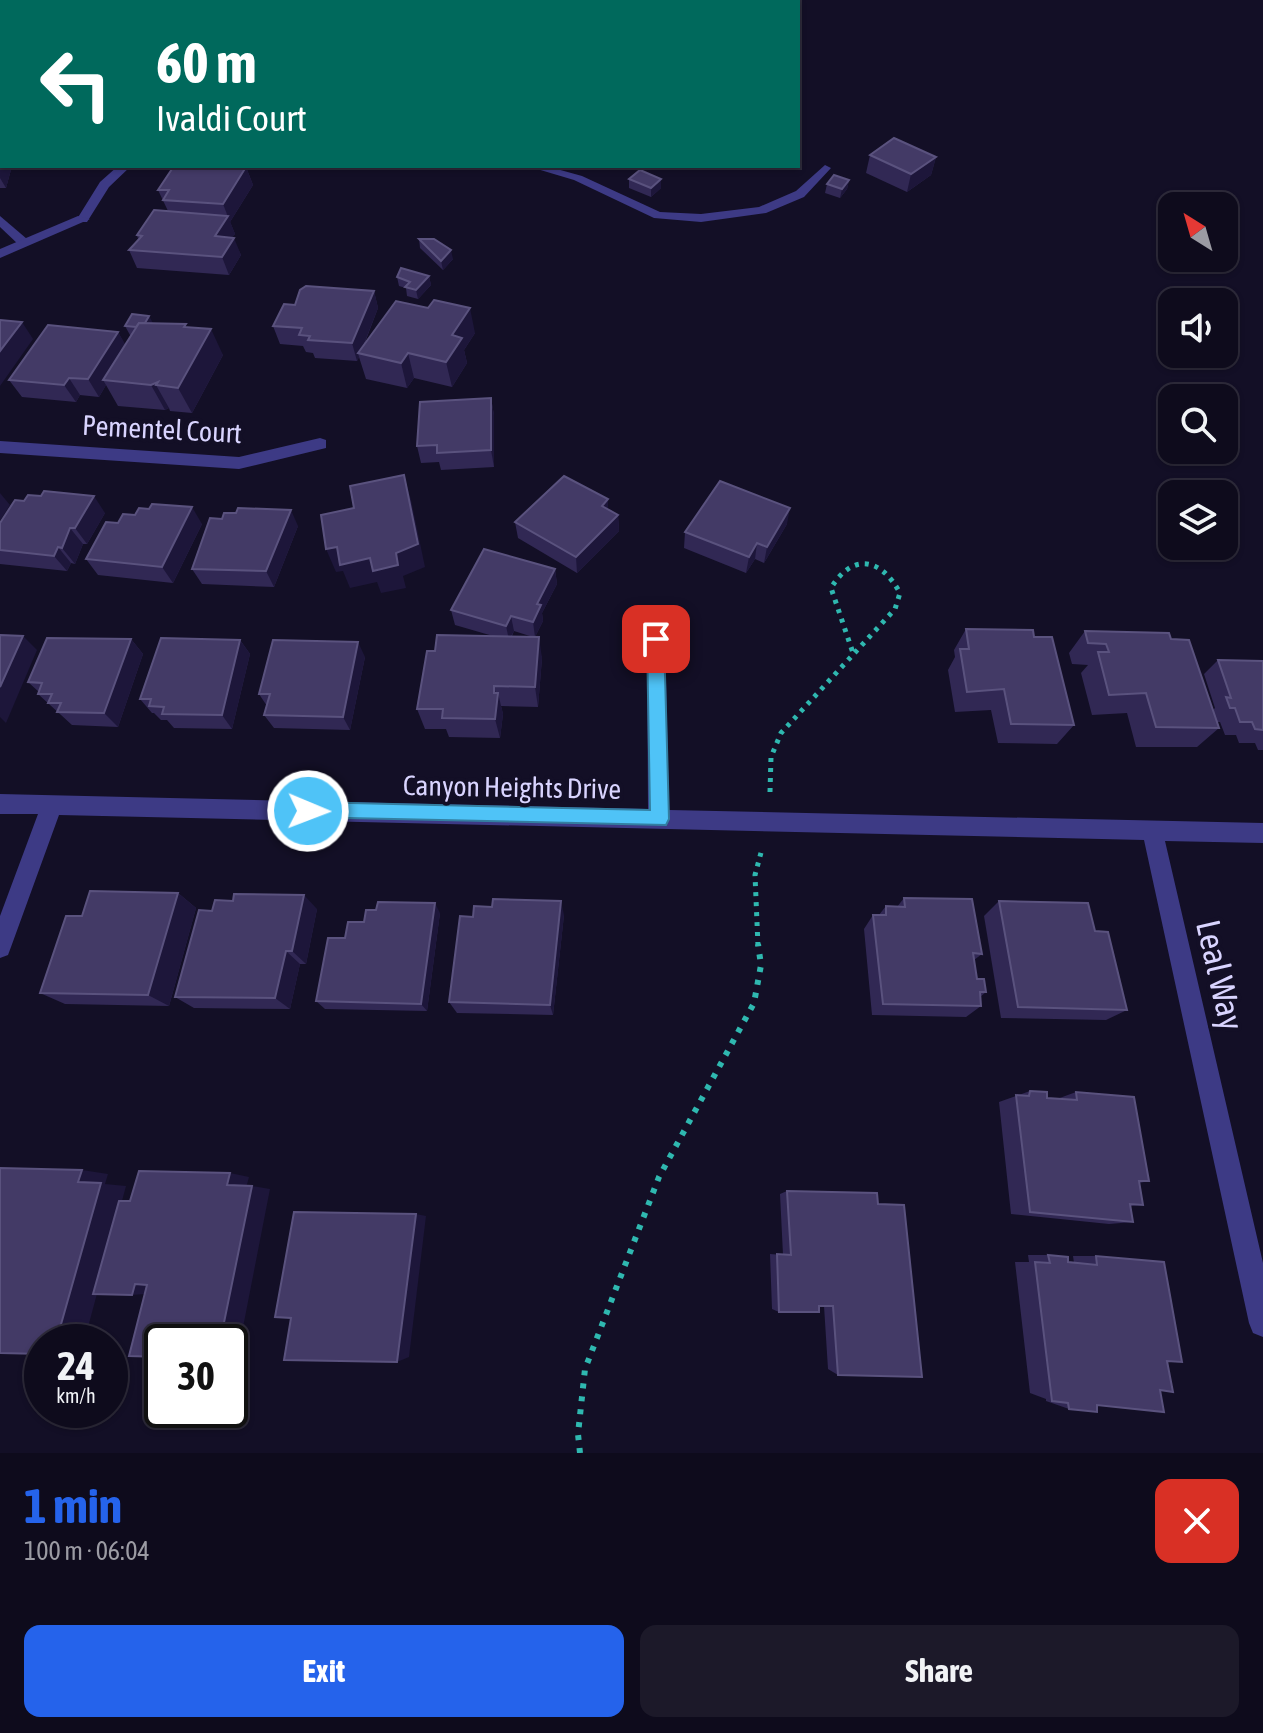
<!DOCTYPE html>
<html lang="en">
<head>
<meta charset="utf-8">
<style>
  :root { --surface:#0e0b1c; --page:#1c1929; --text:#f1f3f6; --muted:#9b9ba3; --line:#2e2b3b; --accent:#2563eb }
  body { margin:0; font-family:"Asap Condensed",sans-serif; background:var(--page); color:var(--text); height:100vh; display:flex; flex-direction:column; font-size:30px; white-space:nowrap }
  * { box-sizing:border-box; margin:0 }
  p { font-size:26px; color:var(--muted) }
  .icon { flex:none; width:44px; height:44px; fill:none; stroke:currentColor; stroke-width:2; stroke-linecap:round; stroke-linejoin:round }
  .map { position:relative; height:1453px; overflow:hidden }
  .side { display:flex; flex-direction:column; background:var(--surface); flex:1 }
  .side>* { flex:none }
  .top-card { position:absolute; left:0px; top:0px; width:800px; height:168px; box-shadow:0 2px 6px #0004,0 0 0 2px var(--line); background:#00695c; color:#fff; overflow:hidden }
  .needle { width:52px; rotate:323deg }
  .buttons { position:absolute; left:1158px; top:192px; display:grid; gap:16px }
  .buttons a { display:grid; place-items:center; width:80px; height:80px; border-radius:16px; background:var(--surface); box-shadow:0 2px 6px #0004,0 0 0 2px var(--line); font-size:40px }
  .speed { position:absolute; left:24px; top:1324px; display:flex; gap:16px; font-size:40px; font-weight:700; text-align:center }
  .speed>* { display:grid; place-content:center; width:104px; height:104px; border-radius:50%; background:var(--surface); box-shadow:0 2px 6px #0004,0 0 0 2px var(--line); line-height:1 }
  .speed small { font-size:20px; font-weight:400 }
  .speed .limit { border:4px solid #111; border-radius:12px; background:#fff; color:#111 }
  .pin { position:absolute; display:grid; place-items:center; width:68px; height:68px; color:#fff; margin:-34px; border-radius:16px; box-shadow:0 4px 12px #0006 }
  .me { position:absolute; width:88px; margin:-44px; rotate:91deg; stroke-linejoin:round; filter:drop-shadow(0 0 6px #0008) }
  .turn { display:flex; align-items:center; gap:28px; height:168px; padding:0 24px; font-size:36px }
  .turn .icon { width:104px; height:104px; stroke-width:2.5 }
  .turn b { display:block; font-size:56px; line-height:68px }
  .round { display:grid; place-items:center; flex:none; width:84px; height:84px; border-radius:16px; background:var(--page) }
  .summary { display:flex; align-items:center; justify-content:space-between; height:136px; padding:0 24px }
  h1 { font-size:48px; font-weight:700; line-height:60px; color:var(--accent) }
  .action { display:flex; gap:16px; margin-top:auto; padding:16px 24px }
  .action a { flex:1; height:92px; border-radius:16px; background:var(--accent); color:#fff; font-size:32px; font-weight:700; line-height:92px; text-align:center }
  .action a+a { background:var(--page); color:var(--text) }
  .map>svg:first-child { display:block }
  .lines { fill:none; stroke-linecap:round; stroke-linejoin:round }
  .path-far1 { stroke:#2fb8b0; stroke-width:5; stroke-dasharray:4 6; stroke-linecap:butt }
  .path { stroke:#2fb8b0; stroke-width:6; stroke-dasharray:5 8; stroke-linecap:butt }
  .service { fill:#3d3a85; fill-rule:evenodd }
  .minor { fill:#3d3a85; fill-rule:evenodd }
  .wall { fill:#312854; fill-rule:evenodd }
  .shaded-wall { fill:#1d163a }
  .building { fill:#433a66; stroke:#5a527e; stroke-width:2 }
  .route { fill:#4fc3f7; stroke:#337fa1; stroke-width:2 }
  .labels { text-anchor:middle; stroke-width:8; stroke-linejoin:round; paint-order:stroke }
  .street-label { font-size:28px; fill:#d9d4ff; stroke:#130f26 }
  .near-street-label { font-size:34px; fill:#d9d4ff; stroke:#130f26 }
</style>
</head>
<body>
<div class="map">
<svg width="1263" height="1453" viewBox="0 0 1263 1453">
  <rect width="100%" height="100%" fill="#130f26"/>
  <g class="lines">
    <g class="path-far1">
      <path d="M770,792l1,-35 10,-24 114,-124 5,-16c-19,-35 -47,-41 -69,-5l22,65"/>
      <path d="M758,946l-3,-71 7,-26"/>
    </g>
    <path class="path" d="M580,1453l-2,-19 7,-65 74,-192 95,-174 7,-38 -3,-21"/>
    <g class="service">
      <path d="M825,165l6,3 -27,29 -38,16 -65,9 -47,-4 -80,-38 -47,-14h19l36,10 78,36 41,2 58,-7 37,-16z"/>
      <path d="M118,166h13l-22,21 -22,35h-8l-2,-3 23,-37z"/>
      <path d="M0,216l27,23v6h-8l-19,-18z"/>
    </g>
    <g class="minor">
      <path d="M78,216l12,3 -90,39v-9z"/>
      <path d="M320,438l6,2v8l-87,21 -239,-16v-12l239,16z"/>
      <path d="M656,631l9,8 4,171 594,13v20l-98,-2 98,422v74l-10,-4 -4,-10 -105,-483 -1085,-25 -48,132 -3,8 -8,3v-42l38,-102h-38v-20l648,15 -1,-170z"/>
    </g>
  </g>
  <g class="wall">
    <path d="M0,144l2,4v18h10l-6,22h-6z"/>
    <path d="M870,155l66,2 -5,18 -24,17 -41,-19z"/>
    <path d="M246,167l7,18 -23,37 5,12 -3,3 9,18 -12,20 -92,-7 -8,-18 9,-11 -1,-4 31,-24 -10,-21z"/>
    <path d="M629,179l32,9 -10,9 -22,-9z"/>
    <path d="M849,180l-2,9 -7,9 -15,-5 2,-9z"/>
    <path d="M419,239l34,20 -10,11 -23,-22z"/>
    <path d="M429,276l2,9 -13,14 -11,-3 -1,-8 -7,-2 -2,-9z"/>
    <path d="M374,291l4,17 -14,37 111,-12 -11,17 3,13 -15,24 -38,-9 -7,10 -41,-9 -7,-22 -2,4 -42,-3 -2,-5 -7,-1 -3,-6 -23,-2 -7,-18 22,-21z"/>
    <path d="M153,323l35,4 35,28 -31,58 -22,-2 -1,-3 -4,2 -47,-4 -12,-21 -7,12 -19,-2 -4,7 -54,-5 -13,-17 109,-48 7,13 6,-10h-1l-5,-9z"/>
    <path d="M491,398l3,17v52l-53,3 -2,-8 -18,1 -4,-17z"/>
    <path d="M608,509l10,6 1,16 -42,42 -59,-35 -3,-16z"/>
    <path d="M105,513l-18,31h-4l-8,20 -4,-1 -4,8 -67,-7v-41z"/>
    <path d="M135,515l67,9 -29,59 -75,-8 -12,-16 32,-36z"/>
    <path d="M787,524l-23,39 -9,-4 -9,14 -62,-25 1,-16z"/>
    <path d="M298,526l-24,61 -72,-3 -10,-15z"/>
    <path d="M555,569l2,15 -15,29 1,8 -8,16 7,21 -4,49 -37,-1 2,8 -3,24 -51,-1 -3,-8h-21l-8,-20 18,-58 58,-15 -38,-11 -4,-15zM514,631l19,6 -21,-1z"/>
    <path d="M966,629l68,8 40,88 -17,19 -59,-1 -7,-33 -36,2 -7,-42 7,-13 -1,-7z"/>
    <path d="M1085,631l86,8 42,71 2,-2 -11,-34 14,-14 45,1v89h-5l-3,-7h-16l-3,-8h-11l-5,-13h-3l2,6 -22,19h-61l-9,-34 -35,2 -11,-42 7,-8 -16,-1 -3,-11z"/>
    <path d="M131,639l12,15 -25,73 -46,-2 -34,-31 1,-2 -11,-10z"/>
    <path d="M240,640l10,14 -18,75 -58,-1 -7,-8h-6l-7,-7h-2l-12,-14z"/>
    <path d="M365,657l-15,73 -76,-2 -10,-13 3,-9 -8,-12z"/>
    <path d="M178,893l18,15 -27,98 -104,-2 -25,-11 42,-77z"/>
    <path d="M904,898l78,56 -8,6 3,19 9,13 -6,5 1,9 -15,11 -94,-2 -8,-86 9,-14h6l7,-9 11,1z"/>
    <path d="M999,901l96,30 32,79 -21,10 -105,-2 -17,-102z"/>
    <path d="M492,907l72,8 -11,100 -96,-2 -8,-11 24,-85z"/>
    <path d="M317,909l-11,55h-6l-10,45 -96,-1 -19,-11z"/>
    <path d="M440,913l-13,98 -102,-2 -9,-8 29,-63 19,-16z"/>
    <path d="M1030,1091l17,7 10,1 19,-7 73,89 -10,2 4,22 -13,1 3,16 -24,2 -98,-10 -12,-112z"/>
    <path d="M787,1191l90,2 -39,182 -10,-6 -4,-63 -45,6 -7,-3 -2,-55 13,1 -3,-61z"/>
    <path d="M1028,1255h20l20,7 6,1 -1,-7h23l71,105 -7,29 -63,15 -28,4 -23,-8v-2l-16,-6 -15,-131h14z"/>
  </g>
  <g class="shaded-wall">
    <path d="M365,0h12l-2,2h-12z"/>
    <path d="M0,144l2,4v18h10l-6,22 -6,-10z"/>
    <path d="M936,157l-5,18 -24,17 4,-18z"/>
    <path d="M246,167l7,18 -23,37 -7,-18z"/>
    <path d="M661,179v9l-10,9v-9z"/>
    <path d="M849,180l-2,9 -7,9 2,-9z"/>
    <path d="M228,216l7,18 -13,20 -7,-18z"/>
    <path d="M234,238l7,17 -12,20 -7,-18z"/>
    <path d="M451,250l2,9 -10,11 -2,-9z"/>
    <path d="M429,276l2,9 -13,14 -2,-9z"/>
    <path d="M374,291l4,17 -18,46 -2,-1 1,4 -2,4 -5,-18z"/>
    <path d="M470,308l5,25 -11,17 3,13 -15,24 -6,-25 6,-27z"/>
    <path d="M149,316l5,9 -12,2z"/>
    <path d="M22,322l11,17 -33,47v-35z"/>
    <path d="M211,329l12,26 -31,58 -14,-25z"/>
    <path d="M118,332l10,17 -25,31 3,5 -7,12 -11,-18z"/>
    <path d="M408,353l6,25 -7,10 -6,-25z"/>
    <path d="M69,378l11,17 -4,7 -12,-17z"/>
    <path d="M158,382l-2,3 13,23 -4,2 -14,-25z"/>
    <path d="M491,398l3,17v52l-3,-17z"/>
    <path d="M404,475l7,25 14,67 -22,9 3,12 -25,5 -4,-11 -27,6 -7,-17 -7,1 -10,-23 11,-2 59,6z"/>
    <path d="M0,493l10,12 -10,16z"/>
    <path d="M94,496l11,17 -18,31 -12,-16z"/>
    <path d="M608,499v17l-6,-10z"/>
    <path d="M192,507l10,17 -29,59 -11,-16z"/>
    <path d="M790,508l-3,16 -23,39 3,-16z"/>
    <path d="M291,510l7,16 -24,61 -8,-16z"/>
    <path d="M618,515l1,16 -42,42 -1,-16z"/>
    <path d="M70,528l13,16 -8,20 -13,-16z"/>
    <path d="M757,543l-2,16 -9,14 3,-16z"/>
    <path d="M58,547l13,16 -4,8 -13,-15z"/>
    <path d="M555,569l2,15 -15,29 1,8 -8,16 -2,-15 4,-18z"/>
    <path d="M511,616l3,15 -5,9 -3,-14z"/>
    <path d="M23,636l14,14 -31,73 -6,-6v-30z"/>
    <path d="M539,637l3,21 -4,49 -3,-20z"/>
    <path d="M131,639l12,15 -25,73 -14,-14z"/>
    <path d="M240,640l10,14 -18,75 -10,-14z"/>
    <path d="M358,642l7,15 -15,73 -7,-13z"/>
    <path d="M494,686l3,12 1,-5 5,21 -3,24 -5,-19z"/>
    <path d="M178,893l18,15 -27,98 -21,-11z"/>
    <path d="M304,895l13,14 -11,55 -14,-13z"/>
    <path d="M561,901l3,14 -11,100 -3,-10z"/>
    <path d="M435,903l5,10 -13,98 -6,-7z"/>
    <path d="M286,951l14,13 -10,45 -15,-11z"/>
    <path d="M82,1170l26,4 -3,10 21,2 -42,156h-28l22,-160z"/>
    <path d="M230,1173l19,4 -3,11 -19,-3z"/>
    <path d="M252,1186l18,3 -32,164 -8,2v-13h-10z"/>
    <path d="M416,1214l10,2 -17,141 -12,5z"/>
    <path d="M160,1283l-3,10 -25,2 3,-11z"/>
  </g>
  <g class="building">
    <path d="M339,0h12l12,2h-26z"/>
    <path d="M894,138l42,19 -25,17 -41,-19z"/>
    <path d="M174,166h53l19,1 -23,37 -60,-4 6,-10h-11z"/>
    <path d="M640,170l21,9 -10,9 -22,-9z"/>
    <path d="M834,175l15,5 -7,9 -15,-5z"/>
    <path d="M154,210l74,6 -13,20 19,2 -12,19 -93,-7 13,-14 -5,-1z"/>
    <path d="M419,239h15l17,11 -10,11z"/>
    <path d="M401,268l28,8 -13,14 -11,-3 5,-5 -13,-5z"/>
    <path d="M306,286l68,5 -22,52 -44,-3 2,-4 -11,-1 3,-7 -29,-2 11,-22 11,1 5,-15z"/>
    <path d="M434,300l36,8 -18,27 10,3 -16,24 -38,-9 -7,10 -43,-10 38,-52 32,7z"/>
    <path d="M132,314l17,2 -4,7h-6l-3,4 -11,-1z"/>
    <path d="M0,320l22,2 -22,29z"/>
    <path d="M139,323l47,1 -2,3 27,2 -33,59 -22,-3 2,-3 -7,3 -48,-5z"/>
    <path d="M48,325l70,7 -30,47 -19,-1 -5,7 -55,-5z"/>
    <path d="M491,398v52l-54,3v-8l-20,1 3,-44z"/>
    <path d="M404,475l14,69 -22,9 2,12 -25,6 -3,-13 -30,7 -3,-18 -11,2 -5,-34 33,-7 -4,-22z"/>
    <path d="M564,476l44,23 -6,7 16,9 -42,42 -61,-35z"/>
    <path d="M720,481l70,27 -23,39 -10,-4 -8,14 -64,-25z"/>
    <path d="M44,491l50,5 -19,32h-5l-8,20 -4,-1 -4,9 -54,-6v-27l15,-23 9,1 4,-6 13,1z"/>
    <path d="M152,504l40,3 -30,60 -76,-8 20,-37 12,1 5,-9 12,1 4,-7 10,1z"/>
    <path d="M238,508l53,2 -25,61 -74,-2 18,-51 12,1 2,-6h12z"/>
    <path d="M484,549l71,20 -18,35 4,1 -8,17 -22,-6 -5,10 -55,-16z"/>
    <path d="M966,629l67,1 1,7h18l22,88 -63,-1 -7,-35 -37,3 -7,-43h9z"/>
    <path d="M1085,631l84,2 2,6 18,1 30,88 -63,-1 -10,-34 -37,2 -11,-43h11l-3,-8 -18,-1z"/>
    <path d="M0,635l23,1 -23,51z"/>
    <path d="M437,635l102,2 -4,50 -41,-1v7h4l-3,26 -53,-1 1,-9h-26l10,-58h8z"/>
    <path d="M47,638l84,1 -27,74 -47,-1 4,-9h-13l4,-9h-14l4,-11 -14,-1z"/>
    <path d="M161,638l79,2 -18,75 -60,-1 2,-7 -15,-1 2,-7h-11z"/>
    <path d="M273,640l85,2 -15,75 -79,-2 6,-21h-11z"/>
    <path d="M1218,660l45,1v69l-8,-1 -3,-7h-12l-5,-14h-5l-4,-11 5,1z"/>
    <path d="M90,891l88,2 -30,102 -108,-2 26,-77h16z"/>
    <path d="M234,894l70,1 -12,56h-6l-11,47 -100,-1 24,-87 13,1 3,-11 18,1z"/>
    <path d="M904,898l68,1 10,55 -9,-1 4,26h7l2,13h-6l1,14 -98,-2 -10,-89h13v-9l19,1z"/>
    <path d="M493,899l68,2 -11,104 -101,-3 11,-86 13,1 1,-11 18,1z"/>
    <path d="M999,901l89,2 7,28 13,1 19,78 -109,-3z"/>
    <path d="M378,902l57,1 -14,101 -105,-3 12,-63h17l3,-16h16l2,-12h10z"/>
    <path d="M1030,1091l17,1v6l30,2 -1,-8 58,5 15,84h-10l4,24 -13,-1 3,18 -103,-10 -14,-117 13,1z"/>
    <path d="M0,1168l82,2 -4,12 23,1 -45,159h-14v12l-42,-1z"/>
    <path d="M139,1171l91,2 -3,12 25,1 -32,156h-58v15l-33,-1 18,-71 -12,-1 -3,11 -39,-1 26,-93h11z"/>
    <path d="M787,1191l90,2 1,11 26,1 18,172 -84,-2 -5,-69h-14v6h-40l-2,-58 14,1z"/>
    <path d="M294,1212l122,2 -19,148 -113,-2 7,-42 -16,-1z"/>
    <path d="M1048,1255l20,2v5l29,3 -1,-9 68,6 18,100 -15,-1 6,31 -13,-2 4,22 -67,-7v7l-28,-3 -1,-6 -16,-2 -17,-139 15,1z"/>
  </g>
  <path class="route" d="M656,632l8,7 5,180 -3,6 -365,-8 -3,-6 10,-9 342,8 -3,-171z"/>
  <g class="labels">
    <g class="street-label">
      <text transform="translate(162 429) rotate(3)" y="10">Pementel Court</text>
      <text transform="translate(512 787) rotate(1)" y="10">Canyon Heights Drive</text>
    </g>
    <g class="near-street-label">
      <text transform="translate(1220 975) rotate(77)" y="12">Leal Way</text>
    </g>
  </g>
</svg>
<div class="buttons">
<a><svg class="needle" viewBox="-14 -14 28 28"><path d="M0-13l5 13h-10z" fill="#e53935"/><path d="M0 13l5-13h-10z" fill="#9b9ba3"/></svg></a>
<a><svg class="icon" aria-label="sound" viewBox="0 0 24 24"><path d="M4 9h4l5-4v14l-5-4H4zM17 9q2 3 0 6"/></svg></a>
<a><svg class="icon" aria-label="search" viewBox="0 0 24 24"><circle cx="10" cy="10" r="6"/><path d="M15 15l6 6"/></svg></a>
<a><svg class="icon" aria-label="layers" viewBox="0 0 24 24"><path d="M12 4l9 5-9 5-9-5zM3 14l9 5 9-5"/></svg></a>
</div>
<div class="speed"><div>24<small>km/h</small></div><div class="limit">30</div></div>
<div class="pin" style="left:656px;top:639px;background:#d93025"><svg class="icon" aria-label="arrive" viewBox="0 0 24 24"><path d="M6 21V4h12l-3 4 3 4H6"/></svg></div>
<svg class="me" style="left:308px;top:811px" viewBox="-20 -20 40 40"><circle r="17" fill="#4fc3f7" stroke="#fff" stroke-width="3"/><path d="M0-11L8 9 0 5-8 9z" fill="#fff"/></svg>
<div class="top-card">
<div class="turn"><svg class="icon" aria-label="left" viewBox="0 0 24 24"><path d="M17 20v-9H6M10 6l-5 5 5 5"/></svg><div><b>60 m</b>Ivaldi Court</div></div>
</div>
</div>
<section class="side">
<div class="summary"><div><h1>1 min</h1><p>100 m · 06:04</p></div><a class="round" style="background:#d93025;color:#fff"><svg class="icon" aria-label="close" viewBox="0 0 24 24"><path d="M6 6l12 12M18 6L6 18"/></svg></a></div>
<div class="action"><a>Exit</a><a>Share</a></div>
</section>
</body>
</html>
